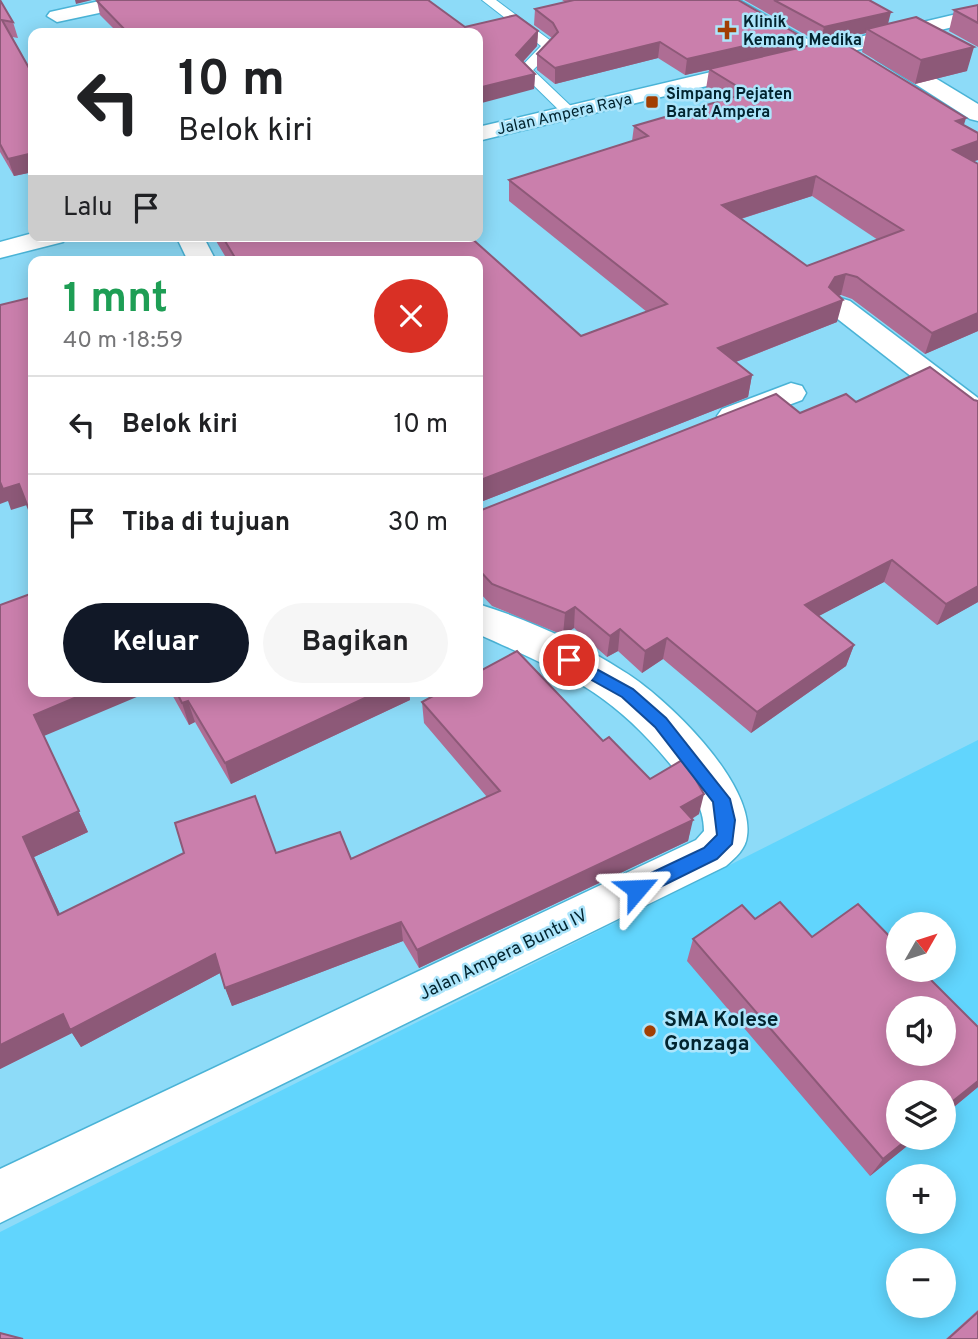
<!DOCTYPE html>
<html lang="id">
<head>
<meta charset="utf-8">
<style>
  :root { --surface:#fff; --page:#f6f6f6; --text:#202124; --muted:#757577; --line:#e0e0e0; --accent:#111827 }
  body { margin:0; font-family:Overpass,sans-serif; background:var(--page); color:var(--text); height:100vh; display:flex; flex-direction:column; font-size:26px; white-space:nowrap }
  * { box-sizing:border-box; margin:0 }
  p { font-size:23px; color:var(--muted) }
  .icon { flex:none; width:38px; height:38px; fill:none; stroke:currentColor; stroke-width:2; stroke-linecap:round; stroke-linejoin:round }
  .map { position:relative; flex:1; overflow:hidden }
  .side { position:absolute; left:28px; top:256px; width:455px; height:441px; display:flex; flex-direction:column; background:var(--surface); border-radius:14px; box-shadow:0 4px 18px #0003 }
  .side>* { flex:none }
  .top-card { position:absolute; left:28px; top:28px; width:455px; height:214px; border-radius:14px; box-shadow:0 4px 18px #0003; background:#fff; color:var(--text); overflow:hidden }
  .needle { width:46px; rotate:51deg }
  .controls { position:absolute; left:886px; top:912px; display:grid; gap:14px }
  .controls a { display:grid; place-items:center; width:70px; height:70px; border-radius:50%; background:var(--surface); box-shadow:0 4px 18px #0003; font-size:35px }
  .pin { position:absolute; display:grid; place-items:center; width:60px; height:60px; color:#fff; margin:-30px; border:4px solid #fff; border-radius:50%; box-shadow:0 2px 7px #0007 }
  .me { position:absolute; width:77px; margin:-38px; rotate:64deg; stroke-linejoin:round; filter:drop-shadow(0 0 5px #0008) }
  .turn { display:flex; align-items:center; gap:24px; height:147px; padding:0 35px; font-size:32px }
  .turn .icon { width:91px; height:91px; stroke-width:2.5 }
  .turn b { display:block; font-size:49px; line-height:60px }
  .then { display:flex; align-items:center; height:66px; padding:0 35px; background:#0003; gap:14px; font-size:26px }
  .round { display:grid; place-items:center; flex:none; width:74px; height:74px; border-radius:37px; background:var(--page) }
  .summary { display:flex; align-items:center; justify-content:space-between; height:119px; padding:0 35px }
  h1 { font-size:42px; font-weight:700; line-height:52px; color:#1e9e55 }
  .button { display:flex; gap:14px; margin-top:auto; padding:14px 35px }
  .button a { flex:1; height:80px; border-radius:42px; background:var(--accent); color:#fff; font-size:28px; font-weight:700; line-height:80px; text-align:center }
  .button a+a { background:var(--page); color:var(--text) }
  ul { padding:0; list-style:none }
  li { display:flex; align-items:center; gap:21px; height:98px; padding:0 35px; border-top:2px solid var(--line) }
  li div { flex:1 }
  li b { display:block; font-size:26px }
  li em { font-style:normal }
  .map>svg:first-child { display:block }
  .built { fill:#61d5fd; fill-rule:evenodd }
  .lines { fill:none; stroke-linecap:round; stroke-linejoin:round }
  .service-casing { stroke:#4ab3d6; stroke-width:2 }
  .minor-casing { stroke:#4ab3d6; stroke-width:3 }
  .tertiary-casing { stroke:#4ab3d6; stroke-width:3 }
  .service { fill:#fff; fill-rule:evenodd }
  .minor { fill:#fff; fill-rule:evenodd }
  .tertiary { fill:#fff; fill-rule:evenodd }
  .wall { fill:#ae6d94; fill-rule:evenodd }
  .shaded-wall { fill:#8d5978 }
  .building { fill:#ca7fac; stroke:#8d5978; stroke-width:2; fill-rule:evenodd }
  .route { fill:#1a73e8; stroke:#114b97; stroke-width:2 }
  .poi-dot { fill:#a23f03; stroke:#ade5fb; stroke-width:2.5 }
  .labels { text-anchor:middle; stroke-width:5; stroke-linejoin:round; paint-order:stroke }
  .far-poi-label { font-size:16px; font-weight:bold; fill:#02242f; stroke:#ade5fb; text-anchor:start }
  .far-street-label { font-size:16px; fill:#02242f; stroke:#ade5fb }
  .street-label { font-size:18px; fill:#02242f; stroke:#ade5fb }
  .near-poi-label { font-size:21px; font-weight:bold; fill:#02242f; stroke:#ade5fb; text-anchor:start }
</style>
</head>
<body>
<div class="map">
<svg width="978" height="1339" viewBox="0 0 978 1339">
  <rect width="100%" height="100%" fill="#8ddbf8"/>
  <path class="built" d="M978,740v599h-978v-107zM898,924h45v46h-45zM898,1008h45v46h-45zM898,1092h45v46h-45zM898,1176h45v46h-45zM898,1260h45v46h-45z"/>
  <g class="lines">
    <defs>
      <path id="service" d="M482,0h14l55,41 4,8 -22,21 42,40v6h-10l-47,-46 23,-24z"/>
      <g id="minor">
        <path d="M104,0h40l-3,4 -84,18 -10,-6 3,-4z"/>
        <path d="M714,0h25l91,52 -11,7 -8,-2z"/>
        <path d="M176,236h27l13,25h-28z"/>
        <path d="M840,298l10,3 128,97v25l-11,-3 -137,-107 -4,-6 4,-6z"/>
        <path d="M791,383l11,3 4,7 -4,7 -69,26 -11,-3 -5,-7 5,-7z"/>
        <path d="M478,604c49,15 102,39 145,67 42,25 132,112 124,165 -1,13 -12,22 -21,30l-726,357v-54l696,-329 8,-9c0,-26 -14,-42 -29,-61 -62,-78 -110,-97 -197,-136z"/>
      </g>
      <g id="tertiary">
        <path d="M978,9v12l-500,120v-14z"/>
        <path d="M884,47l94,57v17l-8,-2 -94,-60 -3,-5 3,-5z"/>
        <path d="M33,233v3h34l-4,6 -63,16v-16z"/>
      </g>
    </defs>
    <use href="#service" class="service-casing"/>
    <use href="#minor" class="minor-casing"/>
    <use href="#tertiary" class="tertiary-casing"/>
    <use href="#service" class="service"/>
    <use href="#minor" class="minor"/>
    <use href="#tertiary" class="tertiary"/>
  </g>
  <g class="wall">
    <path d="M0,0l13,22 5,16 -6,-1 21,38v97l-19,4 -14,-24z"/>
    <path d="M562,0h176l56,50 26,-7 -76,-43h125l19,24 79,47 -52,13 -53,-32 4,-19 -29,7 126,85 15,8v27l-5,1 5,170 -53,23 -73,-55 -11,-4 -3,1 -1,26 -101,40 16,13 -4,22 -270,106v-242h-250l-15,-25h256l112,100 66,-24 -138,-111v-21l123,-39 2,-15 90,-26 -18,-11 3,-19 -24,5 -27,-17 -103,26 -18,-14v-16l15,-16 -18,-13 1,-16 30,-7zM812,196l66,44 -71,26 -66,-47z"/>
    <path d="M97,1l441,30 -1,15 -14,16 12,12 -1,15 -56,-56h-360l-18,-18z"/>
    <path d="M978,5v42l-29,-16 5,-21z"/>
    <path d="M776,394l202,208 -41,23 -53,-43 -66,34 36,29 -8,21 -95,67 -88,-74 -21,14 -24,-22 -11,6 -33,-29 -11,7 -71,-29 -14,-15v-81l1,1z"/>
    <path d="M0,605l44,131 44,96 -54,25 26,57 216,-61 75,6 136,-62 -63,-74 -2,-21 181,39 47,38 49,35 -7,5 -4,22 -269,127 -16,-27 -171,65 -12,-33 -139,74 -9,-14 -72,36z"/>
    <path d="M170,691h239l1,9 -179,84 -36,-62 -6,3z"/>
    <path d="M755,919l57,18 166,90v60l-35,29v-24l-26,46 -47,38 -183,-215 6,-22z"/>
    <path d="M978,1310v29h-32z"/>
  </g>
  <g class="shaded-wall">
    <path d="M75,0h17l-16,4z"/>
    <path d="M891,12l-4,16 -20,1 -1,4 -46,10 4,-16z"/>
    <path d="M538,31l-1,15 -22,24 1,-15z"/>
    <path d="M797,34l-3,16 -109,25 2,-16z"/>
    <path d="M660,42l-2,16 -103,26v-16z"/>
    <path d="M974,47l-7,24 -52,13 6,-24z"/>
    <path d="M535,74l-1,15 -56,15v-16z"/>
    <path d="M966,118l-6,20 -4,-17z"/>
    <path d="M978,141v19l-31,10 6,-20z"/>
    <path d="M33,153v19l-19,4 -6,-17z"/>
    <path d="M816,176l-4,20 -94,30 4,-21z"/>
    <path d="M846,274l-5,21 -12,3 14,2 -6,22 -122,48 3,-22 111,-61 6,-10z"/>
    <path d="M978,313v18l-53,23 7,-21z"/>
    <path d="M752,375l-4,22 -270,106v-22z"/>
    <path d="M0,482l19,2 8,21 -16,5 -3,-9 -8,3z"/>
    <path d="M892,560l-8,22 -86,45 7,-22z"/>
    <path d="M978,586v16l-41,23 9,-21z"/>
    <path d="M575,607l-1,21 -11,7 2,-22z"/>
    <path d="M620,629l-2,22 -11,6 3,-21z"/>
    <path d="M667,638l-4,21 -21,14 3,-22z"/>
    <path d="M854,645l-8,21 -95,67 6,-21z"/>
    <path d="M91,691h60l-107,45 44,96 -54,25 35,77 -11,-19 -35,-78 11,-122z"/>
    <path d="M380,691h29l1,9 -179,84 -6,-21z"/>
    <path d="M188,701l7,21 -6,3 -7,-22z"/>
    <path d="M704,794l-5,20 -23,14 5,-21z"/>
    <path d="M693,820l-5,21 -269,127 -2,-18z"/>
    <path d="M401,922l2,19 -171,65 -7,-18z"/>
    <path d="M215,954l7,18 -141,75 -9,-14 -72,36v-24l63,-31z"/>
    <path d="M978,1081v6l-35,29v-7z"/>
    <path d="M909,1138h8l-47,38 13,-17z"/>
  </g>
  <g class="building">
    <path d="M0,0l13,22 -11,-2 31,55v78l-25,6 -8,-15z"/>
    <path d="M101,0h327l37,27 51,-12 22,16 -22,24 19,19 -57,14v-55h-350l-31,-32z"/>
    <path d="M574,0h164l59,34 -110,25 -27,-17 -105,26 -18,-14 21,-22 -5,-9 -18,-14z"/>
    <path d="M774,0h95l22,12 -67,15z"/>
    <path d="M978,5v18l-24,-13z"/>
    <path d="M916,17l58,30 -53,13 -54,-31z"/>
    <path d="M837,39l129,79 -10,3 22,12v8l-25,9 25,14v149l-46,20 -75,-56 -11,-3 -11,3 -6,10 14,13 -125,48 34,27 -274,106v-220h-241l-15,-25h247l112,100 86,-32 -158,-124 139,-44 -14,-10 114,-33 -39,-24zM816,176l87,54 -96,36 -85,-61z"/>
    <path d="M33,297v223l-14,-36 -16,5 -3,-7v-177z"/>
    <path d="M930,367l44,33 4,1v185l-32,18 -54,-44 -87,45 49,40 -97,67 -90,-74 -22,13 -25,-22 -10,7 -35,-29 -10,6 -73,-29 -14,-15v-59l1,1 297,-117 24,19 46,-19 10,8z"/>
    <path d="M33,593v98h58l-57,24 45,96 -56,26 35,78 126,-62 -9,-30 80,-27 21,57 64,-21 11,27 149,-68 -78,-89 20,-11h36v-19l39,-21 86,90 6,-4 41,42 34,-20 20,35 -23,13 12,13 -276,130 -16,-28 -176,66 -10,-34 -145,76 -7,-16 -63,31v-440z"/>
    <path d="M176,691h204l-155,72 -37,-62 -6,2z"/>
    <path d="M780,902l32,35 46,-33 40,41v25h23l57,57v54l-35,28v-17h-45v46h11l-26,21 -190,-220 49,-34 13,14zM898,1008h45v46h-45z"/>
    <path d="M978,1312v27h-30z"/>
    <path d="M0,1333l23,6h-23z"/>
  </g>
  <path class="route" d="M569,654l64,35 33,29 64,81 5,21 -3,24 -15,15 -73,36h-14l-2,-6 2,-6 74,-35 13,-13 -4,-33 -58,-75 -33,-30 -59,-33 -2,-4z"/>
  <g class="poi-dot">
    <path d="M723.5 19.5h7v7h7v7h-7v7h-7v-7h-7v-7h7z"/>
    <rect x="645" y="95" width="14" height="14" rx="3.5"/>
    <circle cx="650" cy="1031" r="7"/>
  </g>
  <g class="labels">
    <g class="far-poi-label">
      <text x="743" y="27">Klinik<tspan x="743" dy="18">Kemang Medika</tspan></text>
      <text x="666" y="99">Simpang Pejaten<tspan x="666" dy="18">Barat Ampera</tspan></text>
    </g>
    <g class="far-street-label">
      <text transform="translate(564 113) rotate(-13)" y="6">Jalan Ampera Raya</text>
    </g>
    <g class="street-label">
      <text transform="translate(503 954) rotate(-26)" y="6">Jalan Ampera Buntu IV</text>
    </g>
    <g class="near-poi-label">
      <text x="664" y="1026">SMA Kolese<tspan x="664" dy="24">Gonzaga</tspan></text>
    </g>
  </g>
</svg>
<div class="controls">
<a><svg class="needle" viewBox="-14 -14 28 28"><path d="M0-13l5 13h-10z" fill="#e53935"/><path d="M0 13l5-13h-10z" fill="#757577"/></svg></a>
<a><svg class="icon" aria-label="sound" viewBox="0 0 24 24"><path d="M4 9h4l5-4v14l-5-4H4zM17 9q2 3 0 6"/></svg></a>
<a><svg class="icon" aria-label="layers" viewBox="0 0 24 24"><path d="M12 4l9 5-9 5-9-5zM3 14l9 5 9-5"/></svg></a>
<a>+</a>
<a>−</a>
</div>
<div class="pin" style="left:569px;top:660px;background:#d93025"><svg class="icon" aria-label="arrive" viewBox="0 0 24 24"><path d="M6 21V4h12l-3 4 3 4H6"/></svg></div>
<svg class="me" style="left:637px;top:889px" viewBox="-20 -20 40 40"><path d="M0-17L14 15 0 8-14 15z" fill="#1a73e8" stroke="#fff" stroke-width="4"/></svg>
<div class="top-card">
<div class="turn"><svg class="icon" aria-label="left" viewBox="0 0 24 24"><path d="M17 20v-9H6M10 6l-5 5 5 5"/></svg><div><b>10 m</b>Belok kiri</div></div>
<div class="then">Lalu<svg class="icon" aria-label="arrive" viewBox="0 0 24 24"><path d="M6 21V4h12l-3 4 3 4H6"/></svg></div>
</div>
<section class="side">
<div class="summary"><div><h1>1 mnt</h1><p>40 m · 18:59</p></div><a class="round" style="background:#d93025;color:#fff"><svg class="icon" aria-label="close" viewBox="0 0 24 24"><path d="M6 6l12 12M18 6L6 18"/></svg></a></div>
<ul>
<li><svg class="icon" aria-label="left" viewBox="0 0 24 24"><path d="M17 20v-9H6M10 6l-5 5 5 5"/></svg><div><b>Belok kiri</b></div><em>10 m</em></li>
<li><svg class="icon" aria-label="arrive" viewBox="0 0 24 24"><path d="M6 21V4h12l-3 4 3 4H6"/></svg><div><b>Tiba di tujuan</b></div><em>30 m</em></li>
</ul>
<div class="button"><a>Keluar</a><a>Bagikan</a></div>
</section>
</div>
</body>
</html>
